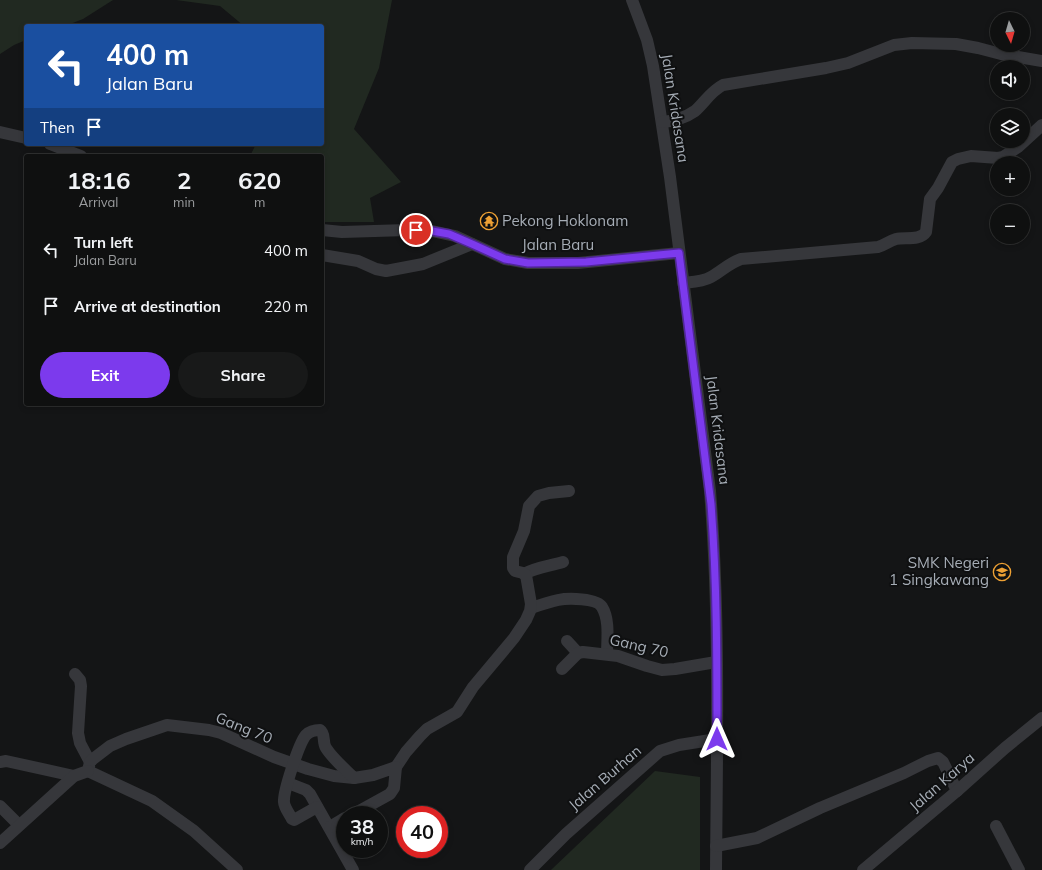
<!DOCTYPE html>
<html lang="en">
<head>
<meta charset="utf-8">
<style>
  :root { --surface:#0f1010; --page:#181919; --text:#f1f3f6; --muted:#9b9d9f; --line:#2f3030; --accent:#7c3aed }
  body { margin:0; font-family:Mulish,sans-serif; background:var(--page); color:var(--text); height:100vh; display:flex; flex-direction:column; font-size:15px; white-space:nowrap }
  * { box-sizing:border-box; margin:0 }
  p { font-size:13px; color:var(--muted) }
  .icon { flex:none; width:22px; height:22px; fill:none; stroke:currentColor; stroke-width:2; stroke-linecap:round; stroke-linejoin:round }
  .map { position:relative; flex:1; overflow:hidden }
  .drawer { position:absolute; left:24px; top:154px; width:300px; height:252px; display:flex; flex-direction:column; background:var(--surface); border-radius:4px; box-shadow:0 2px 6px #0003,0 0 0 1px var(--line) }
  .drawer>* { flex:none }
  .guide { position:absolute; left:24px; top:24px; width:300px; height:122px; border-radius:4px; box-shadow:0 2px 6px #0003,0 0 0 1px var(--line); background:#1a4fa0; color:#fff; overflow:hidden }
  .needle { width:26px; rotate:175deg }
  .controls { position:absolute; left:990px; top:12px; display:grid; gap:8px }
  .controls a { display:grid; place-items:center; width:40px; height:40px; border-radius:50%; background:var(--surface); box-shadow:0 2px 6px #0003,0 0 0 1px var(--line); font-size:20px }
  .speed { position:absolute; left:336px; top:806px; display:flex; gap:8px; font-size:20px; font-weight:700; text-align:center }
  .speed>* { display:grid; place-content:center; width:52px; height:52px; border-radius:50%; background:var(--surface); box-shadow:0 2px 6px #0003,0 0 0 1px var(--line); line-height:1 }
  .speed small { font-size:10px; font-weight:400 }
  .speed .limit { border:6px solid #d22; background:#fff; color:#111 }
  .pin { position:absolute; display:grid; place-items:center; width:34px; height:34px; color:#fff; margin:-17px; border:2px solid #fff; border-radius:50%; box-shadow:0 1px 4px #0007 }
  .me { position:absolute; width:44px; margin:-22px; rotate:0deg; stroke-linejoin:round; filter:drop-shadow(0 0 3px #0008) }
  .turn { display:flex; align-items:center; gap:14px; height:84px; padding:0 16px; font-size:18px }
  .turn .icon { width:52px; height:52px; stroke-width:2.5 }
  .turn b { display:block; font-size:28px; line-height:34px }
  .then { display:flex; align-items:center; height:38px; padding:0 16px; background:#0003; gap:8px; font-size:15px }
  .eta { display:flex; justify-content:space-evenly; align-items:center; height:68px; text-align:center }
  .eta b { font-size:24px; font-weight:700; line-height:28px }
  .button { display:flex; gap:8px; margin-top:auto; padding:8px 16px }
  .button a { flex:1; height:46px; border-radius:24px; background:var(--accent); color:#fff; font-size:16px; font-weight:700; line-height:46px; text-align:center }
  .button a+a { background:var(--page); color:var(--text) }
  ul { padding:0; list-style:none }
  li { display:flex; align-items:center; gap:12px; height:56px; padding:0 16px }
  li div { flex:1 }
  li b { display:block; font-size:15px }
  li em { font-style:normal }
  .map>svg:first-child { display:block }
  .green { fill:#212921 }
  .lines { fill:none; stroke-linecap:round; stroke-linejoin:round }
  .minor { stroke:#36373b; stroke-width:12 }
  .route-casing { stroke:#51269a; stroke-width:10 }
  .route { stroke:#7c3aed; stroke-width:7 }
  .labels { text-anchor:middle; stroke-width:4; stroke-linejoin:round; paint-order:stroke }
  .street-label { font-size:15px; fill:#a6adb6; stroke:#0f1011 }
  .poi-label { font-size:15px; fill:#a6adb6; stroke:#0f1011; text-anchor:start }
</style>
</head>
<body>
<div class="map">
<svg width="1042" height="870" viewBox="0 0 1042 870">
  <rect width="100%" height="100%" fill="#141516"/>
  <g class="green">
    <path d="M0,0h113l-30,19 -18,7h-39v14l-12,5 -14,9z"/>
    <path d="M176,0h216l-13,68 -25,61 47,53 -31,16 4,24h-52v-66h-72l6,-12h66v-118h-78l-24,-20z"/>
    <path d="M655,771l45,6v93h-149z"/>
  </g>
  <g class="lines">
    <g class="minor">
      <path d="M632,0l15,40 6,26 17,111 40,314c10,125 7,253 6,379"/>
      <path d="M662,122c12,-1 23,-4 33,-11 10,-9 16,-20 28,-26l103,-17 22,-5 46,-18 18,-2 44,1 22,4 23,6 41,7"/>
      <path d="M0,132l26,6"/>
      <path d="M50,144l31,12"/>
      <path d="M322,230l20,2 65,-2 25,1 23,5 50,23 23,4h50l101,-10"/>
      <path d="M322,255l36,6 18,8 10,2 37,-7 49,-20"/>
      <path d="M683,283c10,-1 19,-1 28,-6 11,-6 18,-14 30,-18l137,-12c7,-2 11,-6 18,-8 9,-2 24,2 30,-7l4,-33 8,-11 14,-26 6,-3 13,-3 27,2 5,-1 15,-10 24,-22"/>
      <path d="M524,574c12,-7 26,-8 39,-12"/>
      <path d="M531,608c9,-3 18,-6 27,-8 10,-2 39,-2 44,7 8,13 5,33 5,47"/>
      <path d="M567,641l11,12"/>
      <path d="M562,669l16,-16 5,-1 35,4 29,10 15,4 13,-1 41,-7"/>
      <path d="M75,674l5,6 1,6 -3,47 2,10 10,19"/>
      <path d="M0,762l6,-1 68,15"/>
      <path d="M396,767l10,-15 14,-16 7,-7 30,-17 16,-25 41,-49 12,-18 4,-9 1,-7 -5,-29 -3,-2 -8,-2 -2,-3v-11l11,-26 5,-25 9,-10 11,-3 20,-2"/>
      <path d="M88,771l2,-9 3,-3 17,-13 16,-7 41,-14 42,5 12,3 53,24 34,12 26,7 20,2"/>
      <path d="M88,771l64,30 42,30 43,39"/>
      <path d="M288,783l18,7 4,4 43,76"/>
      <path d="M0,806l19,19"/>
      <path d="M317,807l-23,13 -2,-1c-2,-4 -8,-12 -8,-17 -1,-10 15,-59 22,-67 4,-4 9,-5 14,-5 6,4 2,12 6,18 7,11 19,21 28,30l19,-3 23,-8 -2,21 -4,6 -38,21"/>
      <path d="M996,826l23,44"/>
      <path d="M330,827l15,-9"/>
      <path d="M0,843l74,-67 14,-5"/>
      <path d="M716,846l41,-8 63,-30 84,-35 24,-12 10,-3 5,4 14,29"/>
      <path d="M530,870l36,-36 94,-83 19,-6 38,-6"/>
      <path d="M863,870l94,-79 48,-43 37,-30"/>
    </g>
  </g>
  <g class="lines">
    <defs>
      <path id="route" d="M416,230l16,1 17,3 23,10 33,15 23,4 58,-1 93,-9 32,251c6,78 6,157 6,235"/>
    </defs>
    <use href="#route" class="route-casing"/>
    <use href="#route" class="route"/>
  </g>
  <defs>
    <symbol id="temple-ring" viewBox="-11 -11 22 22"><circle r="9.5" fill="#0f1011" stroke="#eea134" stroke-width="1.5"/><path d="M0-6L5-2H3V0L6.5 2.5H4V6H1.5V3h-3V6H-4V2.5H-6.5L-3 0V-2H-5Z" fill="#eea134"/></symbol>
    <symbol id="school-ring" viewBox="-11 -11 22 22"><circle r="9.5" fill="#0f1011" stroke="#eea134" stroke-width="1.5"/><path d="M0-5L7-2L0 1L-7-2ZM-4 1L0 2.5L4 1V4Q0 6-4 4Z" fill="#eea134"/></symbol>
  </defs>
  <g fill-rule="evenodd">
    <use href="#temple-ring" x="479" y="211" width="20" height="20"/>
    <use href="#school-ring" x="992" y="562" width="20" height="20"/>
  </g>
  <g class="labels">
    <g class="street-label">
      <text transform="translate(675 108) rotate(81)" y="5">Jalan Kridasana</text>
      <text x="558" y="250">Jalan Baru</text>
      <text transform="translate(718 430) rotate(83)" y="5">Jalan Kridasana</text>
      <text transform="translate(639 646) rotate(13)" y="5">Gang 70</text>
      <text transform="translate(244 728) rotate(22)" y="5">Gang 70</text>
      <text transform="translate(605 778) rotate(-41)" y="5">Jalan Burhan</text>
      <text transform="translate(942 782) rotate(-41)" y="5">Jalan Karya</text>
    </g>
    <g class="poi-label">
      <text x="502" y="226">Pekong Hoklonam</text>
      <text x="989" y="568" text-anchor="end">SMK Negeri<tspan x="989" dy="17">1 Singkawang</tspan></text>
    </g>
  </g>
</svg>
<div class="controls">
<a><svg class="needle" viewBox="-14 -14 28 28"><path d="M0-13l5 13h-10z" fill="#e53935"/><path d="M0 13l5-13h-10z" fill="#9b9d9f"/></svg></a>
<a><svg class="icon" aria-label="sound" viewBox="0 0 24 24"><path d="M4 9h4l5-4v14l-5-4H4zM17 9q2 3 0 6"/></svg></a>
<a><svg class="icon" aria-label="layers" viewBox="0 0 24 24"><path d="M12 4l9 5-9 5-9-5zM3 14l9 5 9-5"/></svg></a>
<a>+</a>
<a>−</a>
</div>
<div class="speed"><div>38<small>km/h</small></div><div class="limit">40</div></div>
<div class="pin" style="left:416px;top:230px;background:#d93025"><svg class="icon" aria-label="arrive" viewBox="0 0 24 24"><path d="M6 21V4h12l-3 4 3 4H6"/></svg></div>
<svg class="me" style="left:717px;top:739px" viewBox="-20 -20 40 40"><path d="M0-17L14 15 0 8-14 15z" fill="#7c3aed" stroke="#fff" stroke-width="4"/></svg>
<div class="guide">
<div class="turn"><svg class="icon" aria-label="left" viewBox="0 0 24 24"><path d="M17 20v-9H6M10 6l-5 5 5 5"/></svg><div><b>400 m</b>Jalan Baru</div></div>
<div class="then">Then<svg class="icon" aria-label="arrive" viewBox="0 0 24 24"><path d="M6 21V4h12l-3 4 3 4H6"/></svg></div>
</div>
<section class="drawer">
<div class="eta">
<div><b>18:16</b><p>Arrival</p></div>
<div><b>2</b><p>min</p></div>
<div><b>620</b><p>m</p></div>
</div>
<ul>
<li><svg class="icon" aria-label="left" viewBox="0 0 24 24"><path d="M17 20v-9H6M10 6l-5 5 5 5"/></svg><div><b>Turn left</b><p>Jalan Baru</p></div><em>400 m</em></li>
<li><svg class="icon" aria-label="arrive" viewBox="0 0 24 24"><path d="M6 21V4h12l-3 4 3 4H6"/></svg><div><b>Arrive at destination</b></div><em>220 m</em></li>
</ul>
<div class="button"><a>Exit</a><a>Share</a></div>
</section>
</div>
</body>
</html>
